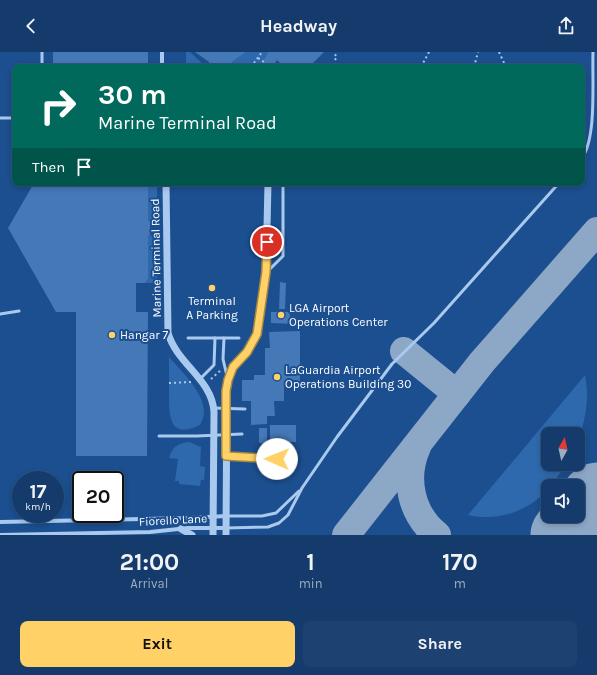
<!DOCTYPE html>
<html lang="en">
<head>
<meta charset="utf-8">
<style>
  :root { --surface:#143b6b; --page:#1d4271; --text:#f1f3f6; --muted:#9dadc1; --line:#33557e; --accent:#ffd166 }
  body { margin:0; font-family:Karla,sans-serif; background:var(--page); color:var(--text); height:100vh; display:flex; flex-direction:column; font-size:15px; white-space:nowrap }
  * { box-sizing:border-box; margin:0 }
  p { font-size:13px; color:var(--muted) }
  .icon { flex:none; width:22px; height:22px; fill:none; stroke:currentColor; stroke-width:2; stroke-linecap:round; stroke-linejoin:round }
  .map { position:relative; height:483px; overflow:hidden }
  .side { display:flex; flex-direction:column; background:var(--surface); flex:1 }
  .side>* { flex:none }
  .top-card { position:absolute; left:12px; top:12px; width:573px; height:122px; border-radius:8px; box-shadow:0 2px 6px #0003,0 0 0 1px var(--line); background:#00695c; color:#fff; overflow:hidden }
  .needle { width:26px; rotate:8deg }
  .fabs { position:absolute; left:541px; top:375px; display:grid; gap:8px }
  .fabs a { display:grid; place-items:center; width:44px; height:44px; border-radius:8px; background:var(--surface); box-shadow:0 2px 6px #0003,0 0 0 1px var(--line); font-size:20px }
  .speed { position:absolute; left:12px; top:419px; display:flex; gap:8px; font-size:20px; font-weight:700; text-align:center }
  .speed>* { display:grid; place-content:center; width:52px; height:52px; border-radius:50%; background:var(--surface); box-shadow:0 2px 6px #0003,0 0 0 1px var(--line); line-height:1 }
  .speed small { font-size:10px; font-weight:400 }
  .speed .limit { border:2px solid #111; border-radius:6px; background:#fff; color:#111 }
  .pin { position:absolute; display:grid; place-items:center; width:34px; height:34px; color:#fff; margin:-17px; border:2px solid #fff; border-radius:50%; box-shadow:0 1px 4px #0007 }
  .me { position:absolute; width:44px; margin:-22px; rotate:271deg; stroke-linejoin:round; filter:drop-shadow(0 0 3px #0008) }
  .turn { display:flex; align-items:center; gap:14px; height:84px; padding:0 20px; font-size:18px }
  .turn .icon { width:52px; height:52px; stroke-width:2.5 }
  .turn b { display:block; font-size:28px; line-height:34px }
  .then { display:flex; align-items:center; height:38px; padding:0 20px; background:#0003; gap:8px; font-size:15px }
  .eta { display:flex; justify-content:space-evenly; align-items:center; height:68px; text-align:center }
  .eta b { font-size:24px; font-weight:700; line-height:28px }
  .button { display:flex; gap:8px; margin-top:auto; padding:8px 20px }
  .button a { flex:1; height:46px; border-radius:8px; background:var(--accent); color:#111; font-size:16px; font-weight:700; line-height:46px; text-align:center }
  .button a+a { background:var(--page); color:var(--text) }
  header { display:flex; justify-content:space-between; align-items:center; height:52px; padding:0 20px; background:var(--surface); font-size:18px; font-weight:700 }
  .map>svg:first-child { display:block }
  .green { fill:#2e69ad }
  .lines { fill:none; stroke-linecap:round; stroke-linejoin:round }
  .taxiway { stroke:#8da7c7; stroke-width:28 }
  .runway { stroke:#8da7c7; stroke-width:71 }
  .building { fill:#4478b7 }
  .path { stroke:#a9c9ee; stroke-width:2; stroke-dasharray:2 3; stroke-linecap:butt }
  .service { stroke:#a9c9ee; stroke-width:3 }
  .minor { stroke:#a9c9ee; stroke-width:4 }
  .tertiary { stroke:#a9c9ee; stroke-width:7 }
  .route-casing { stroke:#a68842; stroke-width:10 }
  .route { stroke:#ffd166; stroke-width:7 }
  .poi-dot { fill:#ffd166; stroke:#1b4f8f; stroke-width:1.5 }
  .labels { text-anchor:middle; stroke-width:4; stroke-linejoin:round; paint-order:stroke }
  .street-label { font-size:12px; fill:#fff; stroke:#1b4f8f }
  .poi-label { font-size:12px; fill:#fff; stroke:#1b4f8f; text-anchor:start }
</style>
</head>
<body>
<header><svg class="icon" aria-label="back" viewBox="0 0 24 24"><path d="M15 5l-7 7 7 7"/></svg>Headway<svg class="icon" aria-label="share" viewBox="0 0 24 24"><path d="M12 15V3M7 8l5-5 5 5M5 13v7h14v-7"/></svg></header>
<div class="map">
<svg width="597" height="483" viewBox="0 0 597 483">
  <rect width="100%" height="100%" fill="#1b4f8f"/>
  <g class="green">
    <path d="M186,0h4l16,15h-20z"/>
    <path d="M246,0h22l-8,15h-28v-5z"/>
    <path d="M148,131h9v37l-9,1z"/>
    <path d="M148,183l9,1v47h-12l3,-4z"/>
    <path d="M169,305c12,14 36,36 35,56 0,3 -2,8 -4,12 -31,15 -31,-9 -31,-33 0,-12 0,-23 0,-35z"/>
    <path d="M585,323c5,25 0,44 -7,68v-9h-30v30h19c-9,11 -17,24 -27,33 -19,17 -47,24 -72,18z"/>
    <path d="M189,390l12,5 -1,19 5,1 -1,13h-3l-1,6 -21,-2v-3h-4l3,-22 -9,-1c3,-11 9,-15 20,-16z"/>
  </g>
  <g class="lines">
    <g class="taxiway">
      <path d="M404,299l53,43"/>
      <path d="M417,395c-14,31 -6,67 20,88"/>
      <path d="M346,483l136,-173 115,-131"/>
      <path d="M547,483l39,-24"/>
      <path d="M595,483l2,-16"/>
    </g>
    <path class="runway" d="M566,483l31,-37"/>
  </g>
  <g class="building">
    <rect x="53" y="0" width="95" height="15"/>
    <path d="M195,0h51l-14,10v5h-23v-5z"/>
    <path d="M268,0h56l-15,15h-25l-7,-7 -4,7h-13z"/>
    <path d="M34,131h114v38h2v14h-2v44l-3,4h-9v29h12l-1,144h-71v-144h-20l-48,-84z"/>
    <path d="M280,230l6,1 -1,26h-6z"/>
    <path d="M271,260h19v6l6,1v5l-25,-1z"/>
    <path d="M300,279v50h-16v20h-10l1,15h-8v8l-16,1v-24h-9v-21h12v-5h11v-27h5l-1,-16z"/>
    <rect x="270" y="373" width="26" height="17"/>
    <rect x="259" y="376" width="8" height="15"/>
  </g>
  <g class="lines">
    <g class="path">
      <path d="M499,0l7,15"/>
      <path d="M258,6l6,4"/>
      <path d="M336,8l-2,-3 4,-5"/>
      <path d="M251,15l11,-15"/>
      <path d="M421,15l8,-15"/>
      <path d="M474,15l4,-15"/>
      <path d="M211,327l9,-8"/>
      <path d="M169,331l22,-1"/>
    </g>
    <g class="service">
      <path d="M42,0v15"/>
      <path d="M0,66h15"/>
      <path d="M582,106c15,-21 10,-79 11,-106"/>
      <path d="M268,219l15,-15v-73"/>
      <path d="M0,262l19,-3"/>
      <path d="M188,286h51"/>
      <path d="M224,286l-1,21 4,17"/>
      <path d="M200,327l14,-14 1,-27"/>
      <path d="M214,356l31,1"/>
      <path d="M159,384h38l45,-2"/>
      <path d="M227,404l50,3"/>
      <path d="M226,464h36l14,-3 23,-22"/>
      <path d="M226,476l42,-1 11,-4 9,-8 14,-27 35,-51 55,-73 42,-41 125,-140"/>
    </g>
    <g class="minor">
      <path d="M162,15v-15"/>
      <path d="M0,470l190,-4 36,-2"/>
      <path d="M0,483l150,-3 38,-4h38"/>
    </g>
    <g class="tertiary">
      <path d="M166,131l2,150c9,31 44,46 46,79l-1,123"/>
      <path d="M181,477l11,6"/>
      <path d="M226,483l1,-150 4,-14 20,-25 7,-17 8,-56 2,-90"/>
    </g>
  </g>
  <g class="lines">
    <defs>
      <path id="route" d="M267,190l-1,30 -9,62 -10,18 -14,15 -5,13 -2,11v65l51,3"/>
    </defs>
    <use href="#route" class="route-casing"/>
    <use href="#route" class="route"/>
  </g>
  <g class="poi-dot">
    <circle cx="212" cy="236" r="4"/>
    <circle cx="281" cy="263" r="4"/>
    <circle cx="112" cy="283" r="4"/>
    <circle cx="277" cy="325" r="4"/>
  </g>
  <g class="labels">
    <g class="street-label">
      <text transform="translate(156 206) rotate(-91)" y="4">Marine Terminal Road</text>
      <text transform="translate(173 468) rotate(-3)" y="4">Fiorello Lane</text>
    </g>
    <g class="poi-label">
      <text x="212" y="253" text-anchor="middle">Terminal<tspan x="212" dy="14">A Parking</tspan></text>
      <text x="289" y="260">LGA Airport<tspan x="289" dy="14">Operations Center</tspan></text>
      <text x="120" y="287">Hangar 7</text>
      <text x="285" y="322">LaGuardia Airport<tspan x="285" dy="14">Operations Building 30</tspan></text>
    </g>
  </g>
</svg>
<div class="fabs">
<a><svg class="needle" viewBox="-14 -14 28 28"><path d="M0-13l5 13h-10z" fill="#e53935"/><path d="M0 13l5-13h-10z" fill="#9dadc1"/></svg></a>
<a><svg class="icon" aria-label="sound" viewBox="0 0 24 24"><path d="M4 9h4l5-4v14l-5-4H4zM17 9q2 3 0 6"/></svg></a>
</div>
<div class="speed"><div>17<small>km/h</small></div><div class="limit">20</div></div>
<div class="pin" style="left:267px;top:190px;background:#d93025"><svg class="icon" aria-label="arrive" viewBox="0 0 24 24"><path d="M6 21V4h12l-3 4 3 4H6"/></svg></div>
<svg class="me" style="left:277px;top:407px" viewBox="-20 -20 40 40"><circle r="19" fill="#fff"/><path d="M0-13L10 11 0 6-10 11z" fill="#ffd166"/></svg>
<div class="top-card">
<div class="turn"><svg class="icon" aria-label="right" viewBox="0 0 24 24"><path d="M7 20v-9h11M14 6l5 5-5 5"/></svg><div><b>30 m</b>Marine Terminal Road</div></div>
<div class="then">Then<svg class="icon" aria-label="arrive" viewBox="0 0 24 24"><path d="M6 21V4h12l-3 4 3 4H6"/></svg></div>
</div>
</div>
<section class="side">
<div class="eta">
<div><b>21:00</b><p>Arrival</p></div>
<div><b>1</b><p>min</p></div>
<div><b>170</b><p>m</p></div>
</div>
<div class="button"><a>Exit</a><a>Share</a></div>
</section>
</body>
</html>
